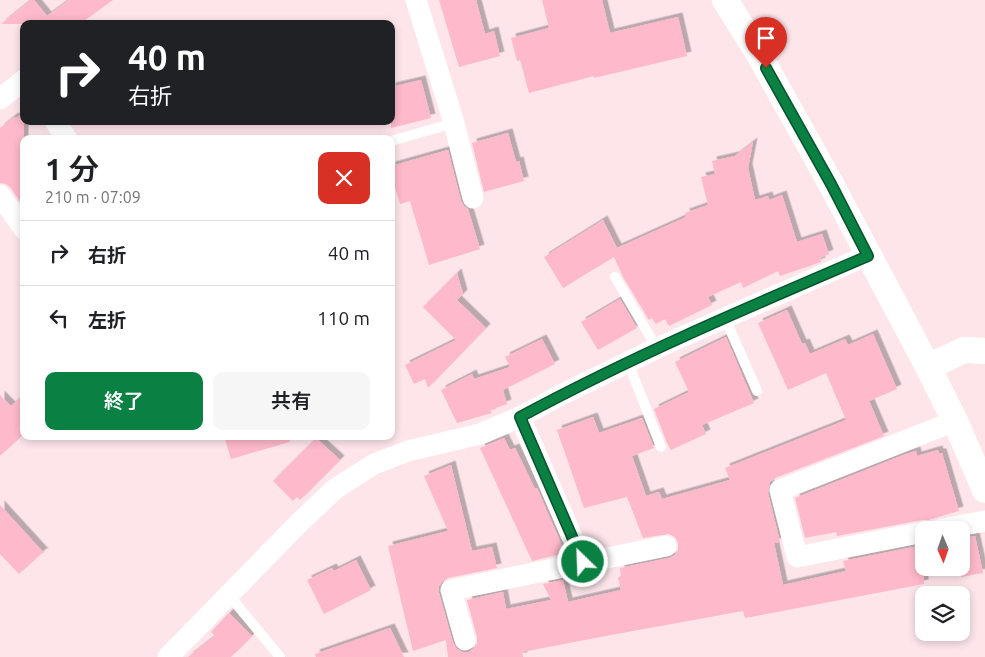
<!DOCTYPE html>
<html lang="ja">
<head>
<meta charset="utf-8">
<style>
  :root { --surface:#fff; --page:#f6f6f6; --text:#202124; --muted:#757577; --line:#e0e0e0; --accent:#0b8043 }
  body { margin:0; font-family:Ubuntu,"Noto Sans JP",sans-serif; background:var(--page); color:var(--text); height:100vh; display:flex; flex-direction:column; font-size:19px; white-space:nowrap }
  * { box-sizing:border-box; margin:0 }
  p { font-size:16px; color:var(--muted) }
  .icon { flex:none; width:28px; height:28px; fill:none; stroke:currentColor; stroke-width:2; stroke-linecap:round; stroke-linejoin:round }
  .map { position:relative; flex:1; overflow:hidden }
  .details { position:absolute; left:20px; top:135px; width:375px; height:305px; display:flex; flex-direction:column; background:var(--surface); border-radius:10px; box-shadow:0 2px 8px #0003 }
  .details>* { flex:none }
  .guide { position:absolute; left:20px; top:20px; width:375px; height:105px; border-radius:10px; box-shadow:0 2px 8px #0003; background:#202124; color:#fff; overflow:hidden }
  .needle { width:32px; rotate:178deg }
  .fabs { position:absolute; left:915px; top:521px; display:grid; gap:10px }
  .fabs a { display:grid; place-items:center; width:55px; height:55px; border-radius:10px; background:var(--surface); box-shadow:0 2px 8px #0003; font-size:25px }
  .pin { position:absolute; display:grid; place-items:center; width:42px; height:42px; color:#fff; margin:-51px -21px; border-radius:50% 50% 50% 0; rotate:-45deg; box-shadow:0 0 5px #0007 }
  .pin .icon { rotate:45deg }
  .me { position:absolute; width:55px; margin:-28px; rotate:336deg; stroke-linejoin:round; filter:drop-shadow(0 0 4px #0008) }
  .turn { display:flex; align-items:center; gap:18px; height:105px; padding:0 25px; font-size:22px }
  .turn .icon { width:65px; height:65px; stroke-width:2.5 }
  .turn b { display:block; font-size:35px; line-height:42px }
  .round { display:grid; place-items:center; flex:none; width:52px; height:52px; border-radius:10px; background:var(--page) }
  .overview { display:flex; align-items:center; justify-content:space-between; height:85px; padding:0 25px }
  h1 { font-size:30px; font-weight:600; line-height:38px }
  .cta { display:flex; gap:10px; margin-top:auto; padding:10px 25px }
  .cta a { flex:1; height:58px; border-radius:10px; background:var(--accent); color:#fff; font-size:20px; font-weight:600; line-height:58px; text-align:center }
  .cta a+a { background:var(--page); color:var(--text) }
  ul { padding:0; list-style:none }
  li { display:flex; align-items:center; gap:15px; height:65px; padding:0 25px; border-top:1px solid var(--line) }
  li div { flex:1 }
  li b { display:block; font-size:19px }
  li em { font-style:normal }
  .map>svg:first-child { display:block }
  .building { fill:#feb9ca; filter:url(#shadow) }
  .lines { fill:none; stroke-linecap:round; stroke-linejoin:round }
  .service { stroke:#fff; stroke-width:10 }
  .minor { stroke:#fff; stroke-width:21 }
  .tertiary { stroke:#fff; stroke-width:26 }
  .route-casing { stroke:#07532c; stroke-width:12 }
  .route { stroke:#0b8043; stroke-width:9 }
</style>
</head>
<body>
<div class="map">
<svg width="985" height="657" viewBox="0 0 985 657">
  <defs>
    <filter id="shadow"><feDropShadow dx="4.5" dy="-4.5" stdDeviation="0" flood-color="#0004"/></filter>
  </defs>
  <rect width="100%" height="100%" fill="#fde5ea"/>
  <g class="building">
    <path d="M31,0h3l13,16 22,-16h44l-33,24h-79z"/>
    <path d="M439,0h37l9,34 9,-3 6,25 -41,11z"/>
    <path d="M542,0h60l8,33 68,-16 9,39 -93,22v-2l-65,17 -9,-33 -3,1 -6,-23 38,-10z"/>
    <path d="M421,80l10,38 -40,10v-41z"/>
    <path d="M24,112v88l-3,3 -11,-16 -4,-3 -6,-1v-55l14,-11 2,1z"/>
    <path d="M508,133l8,29 3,-1 5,20 -40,11 -12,-49z"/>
    <path d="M753,142l-5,26 7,32 13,-4 1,4 13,-5 15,47 25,-8 7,20 -9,4 1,4 -41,14 -2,-5 -35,17 -2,-6 -33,15 4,8 -43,21 -4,-7 -9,5 -4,-6 -3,2 -26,-43 -9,-20 -51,31 -19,-31 59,-37 14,28 69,-31 -1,-4 23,-8 -7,-28 14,-3 -3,-13 23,-5z"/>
    <path d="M448,150l13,51 3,5 4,3 12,40 -51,16 -19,-64 -10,3 -9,-30v-8z"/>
    <path d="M457,273l6,21 -6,6 29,28 -58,60 -3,-9 -11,5 -9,-19 51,-25 -33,-33z"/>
    <path d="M620,299l17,29 -39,22 -17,-28z"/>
    <path d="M787,310l15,34 3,-1 5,11 35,-15 3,6 25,-11 24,55 -28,12 15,35 -109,42 -5,4 -2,11 12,49 -6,1 9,42 63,-14 -3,-10 81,-16v39l-179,34 -2,-7 -132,24 -89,17 1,5h-75l-2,-17 -33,11 -25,-105 60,-15 -24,-55 27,-11 21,86 20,-4 5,21 -49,10 -5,3 -4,5v7l14,50 4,6 5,3h7l5,-4 3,-5v-6l-10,-37 36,-8 3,17 45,-9 -8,-16 20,-4 5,22 53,-12 -3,-13 3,-1 -1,-8 49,-10 6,-3 3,-5v-7l-3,-6 -6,-3 -26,4 -16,-41 -43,11 -27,-78 36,-13 6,16 43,-15 12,30 -22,8 14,40 13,-4 3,7 68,-19 -5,-12 121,-48 -20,-47 -38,17 -30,-67z"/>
    <path d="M726,337l28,66 -52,22 4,9 -35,16 -4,-7 -13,-34 35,-17 -14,-30z"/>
    <path d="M542,339l13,25 -52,26 4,14 -17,6 2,3 -35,10 -16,-33 31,-16 2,5 36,-12 -5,-10z"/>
    <path d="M24,394v40l-24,22v-61l11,11z"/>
    <path d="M224,436h65l1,6 -59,17z"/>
    <path d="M316,438l24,22 -40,40 -3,-3 -4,4 -20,-20z"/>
    <path d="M504,438l6,12 5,-2 20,41 2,-1 28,65 -33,8 -52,-113z"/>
    <path d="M938,450l1,3h3l17,58 -31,9h-6l-85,16 -1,-4 -31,6 -10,-40 111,-44 10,-3 1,5z"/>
    <path d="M0,505l44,48h-2l-23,21 -19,-20z"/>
    <path d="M975,536l8,37 -22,4v-39z"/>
    <path d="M356,560l15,30 -47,24 -17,-34 25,-12 2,3z"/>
    <path d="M229,613l23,23 -21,21h-43l27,-21 -4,-4z"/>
    <path d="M390,628l14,29h-88l-1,-3z"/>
  </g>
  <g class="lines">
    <g class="service">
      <path d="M391,141l63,-18"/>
      <path d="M615,277l42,71"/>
      <path d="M725,318l32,73"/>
      <path d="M628,362l33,85"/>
      <path d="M229,595l51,62"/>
    </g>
    <g class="minor">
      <path d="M416,0l38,123 19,75"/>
      <path d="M0,99l24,-19"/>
      <path d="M55,121l12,18"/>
      <path d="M0,195l24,34"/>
      <path d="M520,417l63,145"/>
      <path d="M937,530l48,-9"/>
      <path d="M924,532l-127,25 -17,-67 175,-69"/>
      <path d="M465,640l-14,-50 215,-44"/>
      <path d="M168,657l133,-136 34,-32 39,-25 34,-13 72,-17 40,-17 41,-22 96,-47 211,-93"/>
    </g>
    <g class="tertiary">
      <path d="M725,0l32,51 74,133 97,183 27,54 30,69"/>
      <path d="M928,367l36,-17 21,1"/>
    </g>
  </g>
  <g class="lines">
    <defs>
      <path id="route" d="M583,562l-63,-145c113,-61 231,-111 348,-161l-37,-72 -65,-116"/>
    </defs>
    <use href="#route" class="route-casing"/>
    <use href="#route" class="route"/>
  </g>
</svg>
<div class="fabs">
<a><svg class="needle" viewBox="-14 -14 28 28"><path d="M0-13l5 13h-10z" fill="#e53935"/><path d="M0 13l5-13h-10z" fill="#757577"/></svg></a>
<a><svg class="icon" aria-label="layers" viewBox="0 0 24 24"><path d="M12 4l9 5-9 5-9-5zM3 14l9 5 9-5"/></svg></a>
</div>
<div class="pin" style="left:766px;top:68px;background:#d93025"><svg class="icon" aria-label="arrive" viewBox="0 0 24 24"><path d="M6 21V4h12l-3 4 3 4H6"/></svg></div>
<svg class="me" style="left:583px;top:562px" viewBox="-20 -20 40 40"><circle r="17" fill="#0b8043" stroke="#fff" stroke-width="3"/><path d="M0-11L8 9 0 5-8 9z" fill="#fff"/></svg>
<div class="guide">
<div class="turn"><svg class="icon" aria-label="right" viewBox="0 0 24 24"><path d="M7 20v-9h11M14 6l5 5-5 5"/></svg><div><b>40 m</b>右折</div></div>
</div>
<section class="details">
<div class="overview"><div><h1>1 分</h1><p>210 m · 07:09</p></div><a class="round" style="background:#d93025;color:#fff"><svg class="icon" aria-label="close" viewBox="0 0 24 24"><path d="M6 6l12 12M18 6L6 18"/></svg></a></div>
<ul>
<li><svg class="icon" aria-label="right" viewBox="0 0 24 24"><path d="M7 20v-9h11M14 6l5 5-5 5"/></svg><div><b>右折</b></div><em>40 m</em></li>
<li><svg class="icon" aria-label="left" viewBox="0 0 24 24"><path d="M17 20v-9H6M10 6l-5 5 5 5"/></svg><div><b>左折</b></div><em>110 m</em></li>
</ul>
<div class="cta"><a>終了</a><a>共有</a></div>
</section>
</div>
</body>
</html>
